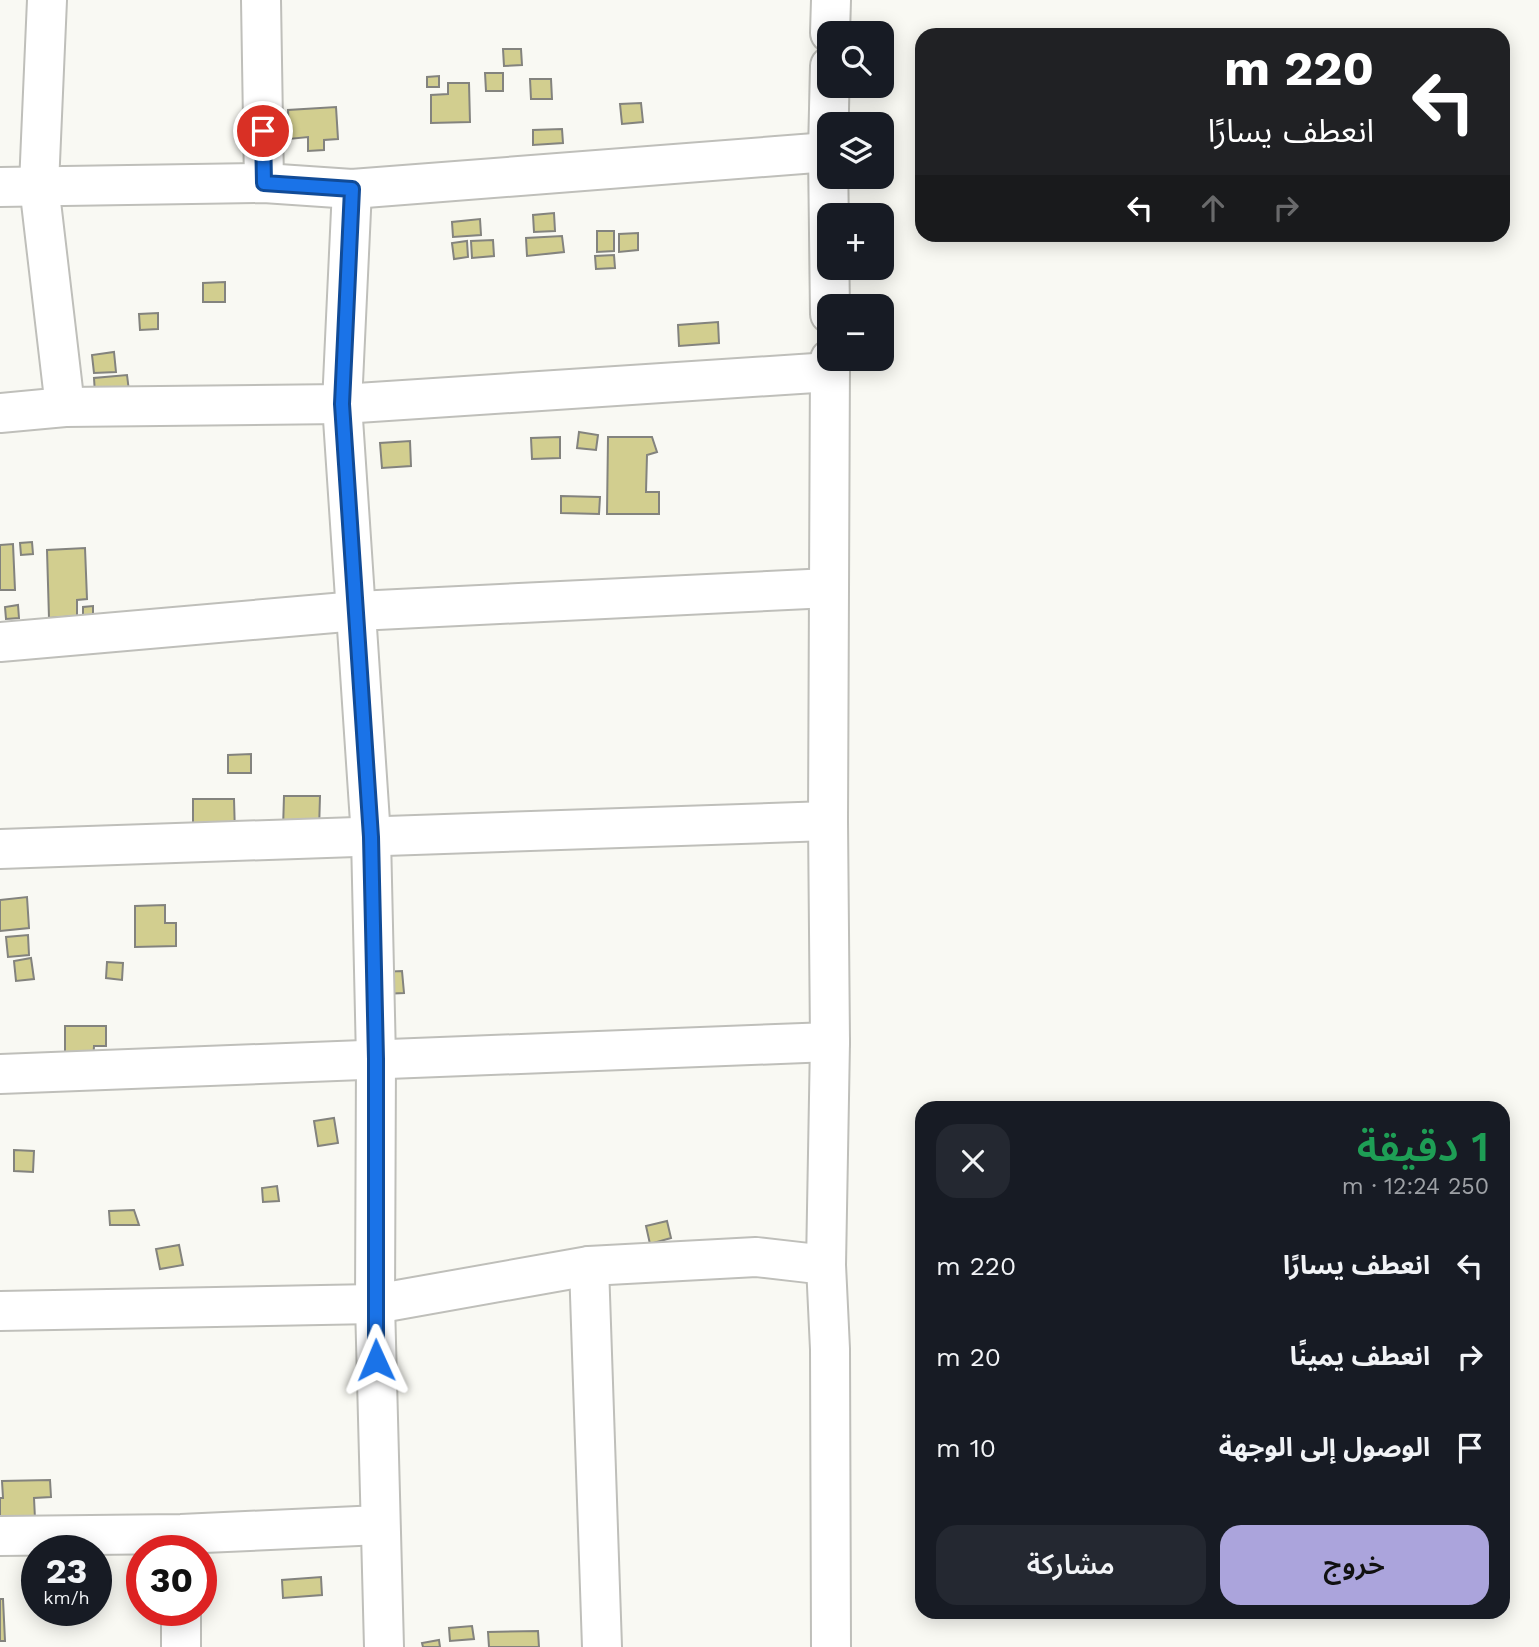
<!DOCTYPE html>
<html lang="ar">
<head>
<meta charset="utf-8">
<style>
  :root { --surface:#171b24; --page:#242831; --text:#f1f3f6; --muted:#9ea1a6; --accent:#aba4dc }
  body { margin:0; font-family:"Work Sans","Noto Sans Arabic",sans-serif; background:var(--page); color:var(--text); direction:rtl; height:100vh; display:flex; flex-direction:column; font-size:26px; white-space:nowrap }
  * { box-sizing:border-box; margin:0 }
  p { font-size:23px; color:var(--muted) }
  .icon { flex:none; width:38px; height:38px; fill:none; stroke:currentColor; stroke-width:2; stroke-linecap:round; stroke-linejoin:round }
  .map { position:relative; flex:1; overflow:hidden; direction:ltr }
  .panel { position:absolute; left:915px; top:1101px; width:595px; height:518px; display:flex; flex-direction:column; background:var(--surface); border-radius:21px; box-shadow:0 4px 18px #0003; direction:rtl }
  .panel>* { flex:none }
  .guide { position:absolute; left:915px; top:28px; width:595px; height:214px; border-radius:21px; box-shadow:0 4px 18px #0003; direction:rtl; background:#202124; color:#fff; overflow:hidden }
  .tools { position:absolute; left:817px; top:21px; display:grid; gap:14px }
  .tools a { display:grid; place-items:center; width:77px; height:77px; border-radius:14px; background:var(--surface); box-shadow:0 4px 18px #0003; font-size:35px }
  .speed { position:absolute; left:21px; top:1535px; display:flex; gap:14px; font-size:35px; font-weight:700; text-align:center }
  .speed>* { display:grid; place-content:center; width:91px; height:91px; border-radius:50%; background:var(--surface); box-shadow:0 4px 18px #0003; line-height:1 }
  .speed small { font-size:18px; font-weight:400 }
  .speed .limit { border:10px solid #d22; background:#fff; color:#111 }
  .pin { position:absolute; display:grid; place-items:center; width:60px; height:60px; color:#fff; margin:-30px; border:4px solid #fff; border-radius:50%; box-shadow:0 2px 7px #0007 }
  .me { position:absolute; width:77px; margin:-38px; rotate:359deg; stroke-linejoin:round; filter:drop-shadow(0 0 5px #0008) }
  .turn { display:flex; align-items:center; gap:24px; height:147px; padding:0 21px; font-size:32px }
  .turn .icon { width:91px; height:91px; stroke-width:2.5 }
  .turn b { display:block; font-size:49px; line-height:60px }
  .lanes { display:flex; align-items:center; height:66px; padding:0 21px; background:#0003; justify-content:center; gap:35px; direction:ltr }
  .lanes .off { opacity:.35 }
  .round { display:grid; place-items:center; flex:none; width:74px; height:74px; border-radius:21px; background:var(--page) }
  .headline { display:flex; align-items:center; justify-content:space-between; height:119px; padding:0 21px }
  h1 { font-size:42px; font-weight:600; line-height:52px; color:#1e9e55 }
  .action { display:flex; gap:14px; margin-top:auto; padding:14px 21px }
  .action a { flex:1; height:80px; border-radius:21px; background:var(--accent); color:#111; font-size:28px; font-weight:600; line-height:80px; text-align:center }
  .action a+a { background:var(--page); color:var(--text) }
  ul { padding:0; list-style:none }
  li { display:flex; align-items:center; gap:21px; height:91px; padding:0 21px }
  li div { flex:1 }
  li b { display:block; font-size:26px }
  li em { font-style:normal }
  .map>svg:first-child { display:block }
  .building { fill:#d2ce8f; stroke:#83837e; stroke-width:2 }
  .lines { fill:none; stroke-linecap:round; stroke-linejoin:round }
  .minor-casing { stroke:#bfbfba; stroke-width:42 }
  .minor { stroke:#fff; stroke-width:38 }
  .route-casing { stroke:#114b97; stroke-width:18 }
  .route { stroke:#1a73e8; stroke-width:12 }
</style>
</head>
<body>
<div class="map">
<svg width="1539" height="1647" viewBox="0 0 1539 1647">
  <rect width="100%" height="100%" fill="#f9f9f3"/>
  <g class="building">
    <path d="M503,49h18l1,16 -18,1z"/>
    <path d="M485,73h18v18h-17z"/>
    <path d="M439,76v11h-12v-10z"/>
    <path d="M530,79h21l1,20h-21z"/>
    <path d="M448,83h21l1,39 -39,1v-28l17,-1z"/>
    <path d="M641,103l2,19 -21,2 -2,-20z"/>
    <path d="M336,107l2,32 -14,1v10l-16,1v-14l-19,2 -1,-29z"/>
    <path d="M562,129l1,14 -30,2v-15z"/>
    <path d="M554,213l1,18 -21,1 -1,-17z"/>
    <path d="M480,219l1,16 -28,2 -1,-15z"/>
    <path d="M597,231h17v20l-17,1z"/>
    <path d="M638,233v17l-19,2v-18z"/>
    <path d="M562,236l2,16 -37,4 -1,-18z"/>
    <path d="M493,240l1,16 -22,2 -1,-17z"/>
    <path d="M467,241l1,16 -14,2 -2,-16z"/>
    <path d="M614,255l1,13 -19,1 -1,-13z"/>
    <path d="M225,282v20h-22v-19z"/>
    <path d="M158,313v16l-18,1 -1,-16z"/>
    <path d="M718,322l1,21 -40,3 -1,-21z"/>
    <path d="M114,352l2,20 -22,1 -2,-18z"/>
    <path d="M127,375l2,16 -34,3 -1,-16z"/>
    <path d="M579,432l19,3 -2,15 -19,-2z"/>
    <path d="M560,437v21l-28,1 -1,-21z"/>
    <path d="M608,437h44l5,15 -10,3 -1,37h13v22h-52z"/>
    <path d="M410,441l1,25 -29,2 -2,-25z"/>
    <path d="M561,496l39,1 -1,17 -38,-1z"/>
    <path d="M32,542l1,12 -12,1 -1,-12z"/>
    <path d="M13,544l2,46h-15v-45z"/>
    <path d="M85,548l2,51 -10,1v16l-28,2 -2,-68z"/>
    <path d="M18,605l1,13 -13,1 -1,-12z"/>
    <path d="M93,606v10h-10v-9z"/>
    <path d="M251,754v19h-23v-18z"/>
    <path d="M284,796h36l-1,34 -36,-1z"/>
    <path d="M193,799h41l1,35h-42z"/>
    <path d="M27,897l2,31 -29,3v-31z"/>
    <path d="M165,905v18h11v23l-41,1v-41z"/>
    <path d="M28,935l1,20 -21,2 -2,-20z"/>
    <path d="M31,958l3,21 -18,2 -2,-20z"/>
    <path d="M107,962l16,1 -1,17 -16,-2z"/>
    <path d="M402,971l2,22 -21,1 -2,-22z"/>
    <path d="M65,1026h41v20h-12l-1,17h-28z"/>
    <path d="M334,1118l4,25 -20,3 -4,-25z"/>
    <path d="M14,1150l20,1 -1,21 -19,-1z"/>
    <path d="M277,1186l2,15 -16,1 -1,-14z"/>
    <path d="M134,1210l5,15h-29l-1,-14z"/>
    <path d="M667,1221l4,17 -21,6 -4,-18z"/>
    <path d="M179,1245l4,20 -23,4 -4,-20z"/>
    <path d="M50,1480l1,17 -17,1 1,21 -35,1v-22h3l-1,-17z"/>
    <rect x="96" y="1568" width="3" height="37"/>
    <path d="M321,1577l1,18 -39,3 -1,-18z"/>
    <path d="M0,1599h3l2,42h-5z"/>
    <path d="M472,1626l2,13 -24,2 -1,-13z"/>
    <path d="M538,1631l1,16h-50l-1,-15z"/>
    <path d="M439,1640l1,7h-17l-1,-4z"/>
  </g>
  <g class="lines">
    <defs>
      <g id="minor">
        <path d="M47,0l-8,185 26,222"/>
        <path d="M261,0l3,183"/>
        <path d="M830,33l1,-33"/>
        <path d="M830,66l-2,86 2,162"/>
        <path d="M0,187l264,-4 88,6 476,-37"/>
        <path d="M352,189l-10,215 29,433 5,222 -1,245 9,343"/>
        <path d="M830,359l-2,462 2,221 -4,223 4,84 1,298"/>
        <path d="M0,413l65,-6 277,-3 488,-32"/>
        <path d="M0,642l357,-31 472,-23"/>
        <path d="M0,849l828,-28"/>
        <path d="M0,1074l830,-32"/>
        <path d="M589,1266l13,381"/>
        <path d="M0,1311l375,-7 214,-38 167,-9 70,8"/>
        <path d="M0,1536l181,-2 199,-9"/>
        <path d="M181,1610v37"/>
      </g>
    </defs>
    <use href="#minor" class="minor-casing"/>
    <use href="#minor" class="minor"/>
  </g>
  <g class="lines">
    <defs>
      <path id="route" d="M263,131l1,52 88,6 -10,215 29,433 5,222v301"/>
    </defs>
    <use href="#route" class="route-casing"/>
    <use href="#route" class="route"/>
  </g>
</svg>
<div class="tools">
<a><svg class="icon" aria-label="search" viewBox="0 0 24 24"><circle cx="10" cy="10" r="6"/><path d="M15 15l6 6"/></svg></a>
<a><svg class="icon" aria-label="layers" viewBox="0 0 24 24"><path d="M12 4l9 5-9 5-9-5zM3 14l9 5 9-5"/></svg></a>
<a>+</a>
<a>−</a>
</div>
<div class="speed"><div>23<small>km/h</small></div><div class="limit">30</div></div>
<div class="pin" style="left:263px;top:131px;background:#d93025"><svg class="icon" aria-label="arrive" viewBox="0 0 24 24"><path d="M6 21V4h12l-3 4 3 4H6"/></svg></div>
<svg class="me" style="left:376px;top:1360px" viewBox="-20 -20 40 40"><path d="M0-17L14 15 0 8-14 15z" fill="#1a73e8" stroke="#fff" stroke-width="4"/></svg>
<div class="guide">
<div class="turn"><svg class="icon" aria-label="left" viewBox="0 0 24 24"><path d="M17 20v-9H6M10 6l-5 5 5 5"/></svg><div><b>220 m</b>انعطف يسارًا</div></div>
<div class="lanes"><svg class="icon" aria-label="left" viewBox="0 0 24 24"><path d="M17 20v-9H6M10 6l-5 5 5 5"/></svg><svg class="icon off" aria-label="ahead" viewBox="0 0 24 24"><path d="M12 20V5M6 11l6-6 6 6"/></svg><svg class="icon off" aria-label="right" viewBox="0 0 24 24"><path d="M7 20v-9h11M14 6l5 5-5 5"/></svg></div>
</div>
<section class="panel">
<div class="headline"><div><h1>1 دقيقة</h1><p>250 m · 12:24</p></div><a class="round"><svg class="icon" aria-label="close" viewBox="0 0 24 24"><path d="M6 6l12 12M18 6L6 18"/></svg></a></div>
<ul>
<li><svg class="icon" aria-label="left" viewBox="0 0 24 24"><path d="M17 20v-9H6M10 6l-5 5 5 5"/></svg><div><b>انعطف يسارًا</b></div><em>220 m</em></li>
<li><svg class="icon" aria-label="right" viewBox="0 0 24 24"><path d="M7 20v-9h11M14 6l5 5-5 5"/></svg><div><b>انعطف يمينًا</b></div><em>20 m</em></li>
<li><svg class="icon" aria-label="arrive" viewBox="0 0 24 24"><path d="M6 21V4h12l-3 4 3 4H6"/></svg><div><b>الوصول إلى الوجهة</b></div><em>10 m</em></li>
</ul>
<div class="action"><a>خروج</a><a>مشاركة</a></div>
</section>
</div>
</body>
</html>
